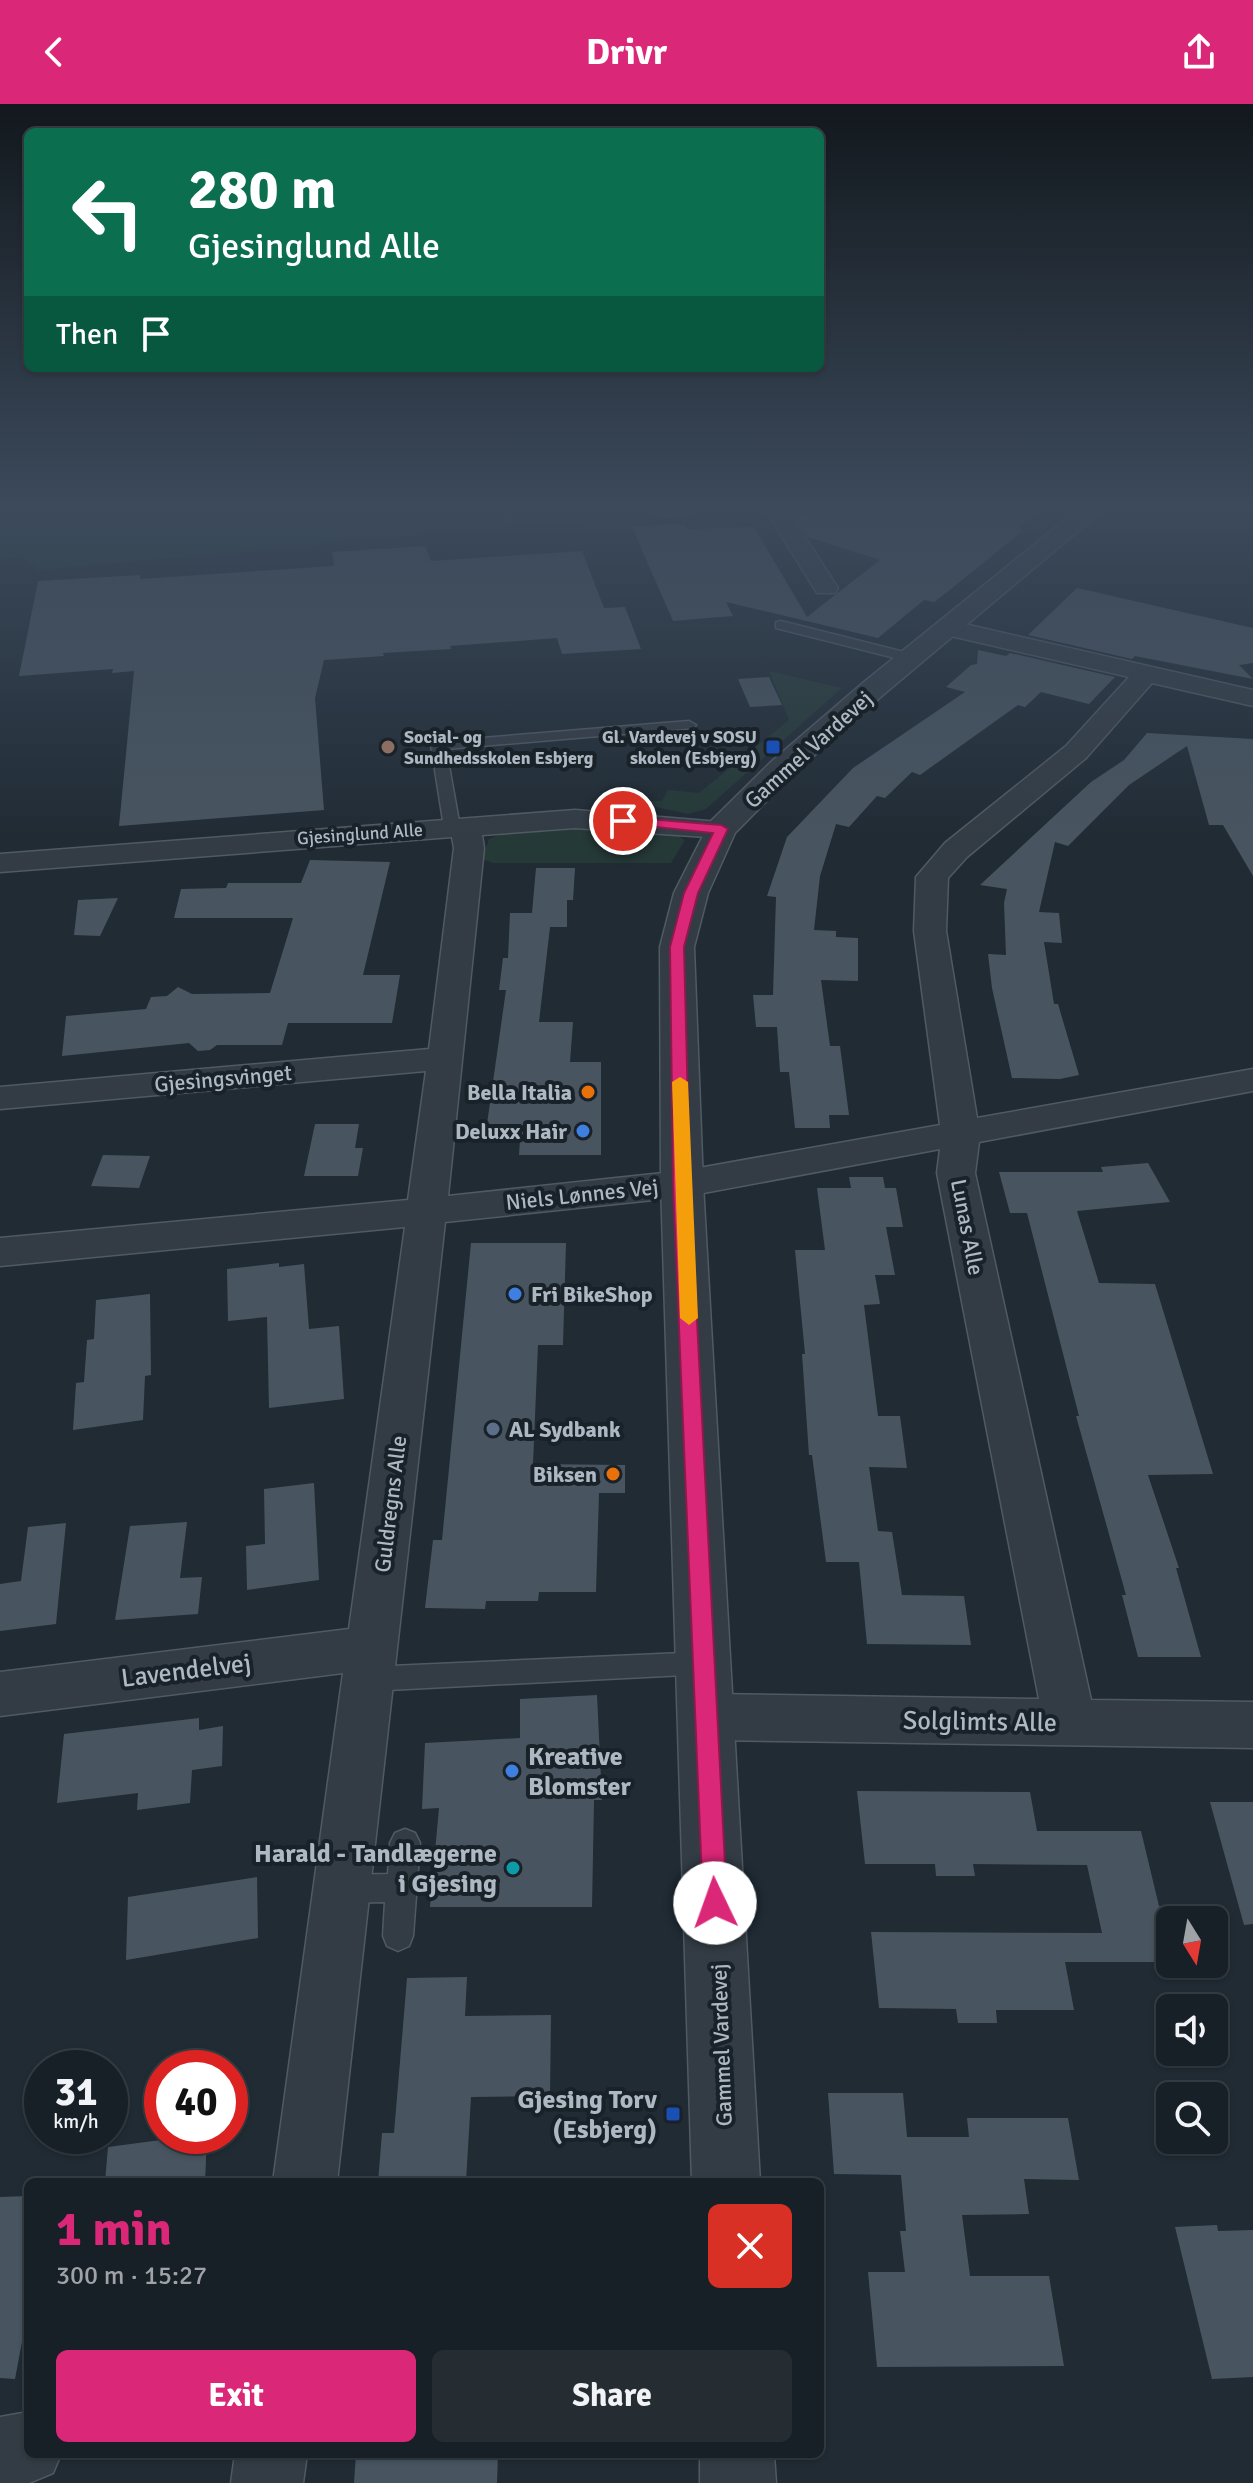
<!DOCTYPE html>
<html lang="en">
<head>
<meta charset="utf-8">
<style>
  :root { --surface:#182027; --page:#252d33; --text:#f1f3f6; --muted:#9fa3a7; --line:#363e44; --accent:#db2777 }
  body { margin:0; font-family:Signika,sans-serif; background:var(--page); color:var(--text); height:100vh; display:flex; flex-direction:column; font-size:30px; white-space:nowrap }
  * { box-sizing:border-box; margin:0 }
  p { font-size:26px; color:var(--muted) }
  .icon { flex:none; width:44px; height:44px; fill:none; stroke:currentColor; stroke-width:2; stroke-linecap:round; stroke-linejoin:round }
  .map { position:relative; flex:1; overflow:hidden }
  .side { position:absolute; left:24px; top:2074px; width:800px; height:280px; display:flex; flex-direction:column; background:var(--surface); border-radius:12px; box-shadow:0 2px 6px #0004,0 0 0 2px var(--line) }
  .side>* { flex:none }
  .banner { position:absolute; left:24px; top:24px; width:800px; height:244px; border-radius:12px; box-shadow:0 2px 6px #0004,0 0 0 2px var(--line); background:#0b6e4f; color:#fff; overflow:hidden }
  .needle { width:52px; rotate:169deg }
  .controls { position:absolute; left:1156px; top:1802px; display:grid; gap:16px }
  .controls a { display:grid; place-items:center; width:72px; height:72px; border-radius:12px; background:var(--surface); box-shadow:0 2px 6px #0004,0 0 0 2px var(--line); font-size:40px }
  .speed { position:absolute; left:24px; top:1946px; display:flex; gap:16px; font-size:40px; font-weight:700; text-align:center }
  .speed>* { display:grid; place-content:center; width:104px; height:104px; border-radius:50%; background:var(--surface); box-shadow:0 2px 6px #0004,0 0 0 2px var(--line); line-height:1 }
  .speed small { font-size:20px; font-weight:400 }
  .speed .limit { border:12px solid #d22; background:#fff; color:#111 }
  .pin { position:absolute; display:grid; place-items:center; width:68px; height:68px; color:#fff; margin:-34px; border:4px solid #fff; border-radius:50%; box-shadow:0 2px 8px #0007 }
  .me { position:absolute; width:88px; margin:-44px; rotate:357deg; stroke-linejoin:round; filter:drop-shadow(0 0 6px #0008) }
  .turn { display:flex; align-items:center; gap:28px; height:168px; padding:0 32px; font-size:36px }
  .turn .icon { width:104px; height:104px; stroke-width:2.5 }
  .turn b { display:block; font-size:56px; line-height:68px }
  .then { display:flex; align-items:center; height:76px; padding:0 32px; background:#0003; gap:16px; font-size:30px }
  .round { display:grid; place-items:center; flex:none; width:84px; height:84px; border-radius:12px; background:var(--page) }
  .overview { display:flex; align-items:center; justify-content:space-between; height:136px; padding:0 32px }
  h1 { font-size:48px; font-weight:700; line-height:60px; color:var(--accent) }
  .button { display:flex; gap:16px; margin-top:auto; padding:16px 32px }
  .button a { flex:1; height:92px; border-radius:12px; background:var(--accent); color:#fff; font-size:32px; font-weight:700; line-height:92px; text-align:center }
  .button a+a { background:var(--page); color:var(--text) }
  header { display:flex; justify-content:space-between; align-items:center; height:104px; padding:0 32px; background:var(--accent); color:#fff; font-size:36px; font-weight:700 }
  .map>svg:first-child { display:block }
  .green { fill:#253937 }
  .building { fill:#485560 }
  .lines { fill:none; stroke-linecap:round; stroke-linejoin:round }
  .service-casing { stroke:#505a63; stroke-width:3 }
  .minor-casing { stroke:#505a63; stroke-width:3 }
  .tertiary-casing { stroke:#505a63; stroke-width:3 }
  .service { fill:#333c45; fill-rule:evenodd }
  .minor { fill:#333c45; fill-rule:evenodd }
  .tertiary { fill:#333c45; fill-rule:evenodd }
  .route { fill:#db2777; stroke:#8e194d; stroke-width:2 }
  .slow { fill:#f59e0b }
  .education-dot { fill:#8d6e63; stroke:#192129; stroke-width:3 }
  .transit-dot { fill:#1a4fb4; stroke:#192129; stroke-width:3 }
  .food-dot { fill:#e8710a; stroke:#192129; stroke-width:3 }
  .shop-dot { fill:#3f7fe0; stroke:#192129; stroke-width:3 }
  .service-dot { fill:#5c6f8a; stroke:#192129; stroke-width:3 }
  .culture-dot { fill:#0f9aa8; stroke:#192129; stroke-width:3 }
  .labels { text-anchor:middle; stroke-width:8; stroke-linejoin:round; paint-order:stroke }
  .far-poi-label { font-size:18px; font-weight:bold; fill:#adb8c2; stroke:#192129; text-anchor:start }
  .far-street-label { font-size:18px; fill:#adb8c2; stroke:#192129 }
  .street-label { font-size:22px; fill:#adb8c2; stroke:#192129 }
  .poi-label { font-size:22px; font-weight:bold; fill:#adb8c2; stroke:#192129; text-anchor:end }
  .near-street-label { font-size:26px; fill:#adb8c2; stroke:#192129 }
  .near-poi-label { font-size:26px; font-weight:bold; fill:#adb8c2; stroke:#192129; text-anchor:end }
</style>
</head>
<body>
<header><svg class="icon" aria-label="back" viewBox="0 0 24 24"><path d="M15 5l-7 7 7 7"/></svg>Drivr<svg class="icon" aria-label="share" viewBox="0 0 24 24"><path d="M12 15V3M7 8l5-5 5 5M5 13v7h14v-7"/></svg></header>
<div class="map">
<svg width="1253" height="2379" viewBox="0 0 1253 2379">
  <rect width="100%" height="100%" fill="#202b34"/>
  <g class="green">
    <path d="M0,402h601l3,12 -565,52 -18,-14 -21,4z"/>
    <path d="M769,567l73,17 -136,121 -18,5 -41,-9 4,-4h11l6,-11 31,3 90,-73z"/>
    <path d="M599,724l74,5 12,7 -14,23h-178l-11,-4 7,-20 13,-5z"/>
  </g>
  <g class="building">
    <path d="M823,402h223l-28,22 6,2 -78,63 -12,9 -10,-2 -46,38 -152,-36 7,14 -60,5 -41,-94 42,-3 11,1 2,4 67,-2 53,90 73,-57 -72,-23 -12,-19z"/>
    <path d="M425,442l6,15 151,-10 22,57 21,-1 16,42 -79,5 -5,-16 -107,8 1,3 -68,4 1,3 -60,4 -9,38 9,112 -205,16 15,-155 -22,2 1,-4 -94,7 19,-95 102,-6v4l194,-13 -2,-14z"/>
    <path d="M1077,484l176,40v35l-14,2 14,14 -118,-23 -3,3 -104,-24z"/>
    <path d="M978,546l28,6 4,-3 105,24 -26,27 -48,-12 -16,15 -7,-2 -98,70 -8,-3 -27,26 -8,-2 -28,31 -13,-3 -16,52 -6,54 22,1v6l22,1v43l-37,-1 9,66h10l9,69h-20l1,13h-35l-6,-56h-9l-3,-45h-21l-3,-32h20l3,-98 -9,-1 20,-59 66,-69 112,-76 -19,-5 25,-22 6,-1z"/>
    <path d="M769,573l13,28 -32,2 -12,-28z"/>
    <path d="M1147,629l106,6v137l-30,-51h-14l-22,-79 -58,39 -61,61 -13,-4 -16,70 20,1 3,30 -18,-1 10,62h4l21,71 -19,4 -48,-1 -20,-90 -4,-34 18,1 -2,-52 3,-14 -27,-4 111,-103 33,-22z"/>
    <path d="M310,756l80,2 -27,113h37l-8,48h-104l-6,22h-65l-7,5 -12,1 -9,-8 -127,13 4,-40 80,-7 5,-12 16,-1 11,-9 14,7 78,-1 23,-75h-119l7,-29 45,-1 2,-5h73z"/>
    <path d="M536,764h39l-2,32h-6v27h-17l-11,95h34l-3,40h31v93h-82l2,-31h-34l19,-134h-7l4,-32h5l2,-45h22z"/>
    <path d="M118,794l-18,38 -26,-1 4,-35z"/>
    <path d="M315,1020h44l-4,24h8l-5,28h-54z"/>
    <path d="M103,1051l47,1 -11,32 -48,-2z"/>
    <path d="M1148,1059l22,39 -93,9 22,72 56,1 58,190 -65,1 31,93h-3l25,89h-63l-16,-62h4l-50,-179h3l-52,-203h-17l-11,-41h104l-2,-5z"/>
    <path d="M849,1073h34l2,11h11l7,39h-17l9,48h-20l5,29 -16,1 14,111h22l7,52 -38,-1 9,64 14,1 10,63 62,1 7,49 -104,-1 -8,-82h-33l-14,-107h-3l-7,-101h3l-10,-104h30l-8,-62h34z"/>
    <path d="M471,1139h95l-3,102h-25l-5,119 92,1v28h-26l-3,99h-57l-1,9h-52l-1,8 -60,-1 8,-68h9z"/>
    <path d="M279,1159v4l25,-3 5,65 30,-3 5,73 -75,9 -2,-91 -39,4 -1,-52z"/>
    <path d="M150,1190l1,81 -6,1 -2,44 -70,10 3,-47 8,-1 3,-42 7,-1 2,-39z"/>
    <path d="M314,1379l5,97 -72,10 -1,-44 19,-2 -1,-55z"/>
    <path d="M187,1418l-7,56 22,-1 -4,37 -83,6 15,-94z"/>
    <path d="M66,1419l-10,101 -56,7v-47l21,-3 7,-54z"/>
    <path d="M597,1591l5,105h-8l-2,107h-162l9,-99 -17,1 3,-66 95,-5v-39z"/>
    <path d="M199,1614v12l24,-4 -1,40 -30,4 -2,33 -53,7 1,-17 -81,10 7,-69z"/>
    <path d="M857,1687l173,1 7,39h104l18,75h11v56h-105l9,48h-78l1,13h-39l-2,-14 -77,-1 -8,-76 231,1 -15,-68 -114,-1 2,12h-39l-1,-12h-70z"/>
    <path d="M1210,1698h43v122l-9,1z"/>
    <path d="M257,1773l1,61 -132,22 2,-63z"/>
    <path d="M467,1873l-2,39 86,-1 -1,81 -79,1 -5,85h-88l4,-49h12l13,-155z"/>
    <path d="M828,1989h75l4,44h62l-2,-19h101l11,62 -55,-1 5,35 -67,1 8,61h79l15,90 -187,1 -9,-95h37l-5,-41h6l-5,-56 -67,-1z"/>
    <path d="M191,2032h16l-2,46h-100l3,-35z"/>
    <path d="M28,2092v114l-13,69 -15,-1v-181z"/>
    <path d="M1217,2121l1,6 35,-1v147l-41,2 -37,-152z"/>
    <path d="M356,2350h142l-1,29h-143z"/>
  </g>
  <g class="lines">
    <defs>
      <g id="service">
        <path d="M781,517l135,34 2,3 -7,4 -135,-34v-6z"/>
        <path d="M689,617l7,4 -2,3 -248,21 14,78 -8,5 -8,-5 -13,-82 2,-3z"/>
        <path d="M705,1548l10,3 3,8 -3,8 -10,3 -337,17 -10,-4 -4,-8 4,-8 10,-4z"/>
        <path d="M405,1725l10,4 5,10 -7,93 -4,10 -11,5 -11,-5 -4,-10 2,-34 -42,1 -11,-4 -4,-10 4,-10 11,-4 45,-1 2,-31 5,-10z"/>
      </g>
      <g id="minor">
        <path d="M653,402h51c-10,10 -36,11 -50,8l-3,-5z"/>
        <path d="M763,402h22l53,82 -3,5h-18z"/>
        <path d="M947,516l306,70v16l-101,-23 -66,75 -119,99 -19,21 -2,53 31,187 276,-49v22l-274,51 -4,31 116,527 162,2v46l-545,-8 -19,-7 -7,-16 7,-16 19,-7 331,5 -102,-526 3,-24 -258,48 -237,25 -108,960h-64l70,-509 -343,43v-44l349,-43 56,-402 -405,39v-28l408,-38 18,-129 -426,38v-22l429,-38 25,-201 -2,-11 -452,35v-18l575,-44 157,13 4,6 -4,6 -11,3 -146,-10 -93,7 2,13 -36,348 234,-25 258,-46 -26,-194 2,-54 29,-34 121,-97 63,-69 -191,-44 -4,-5 4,-5z"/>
        <path d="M28,2308v42h33l-8,19 -24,10h-29v-66z"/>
        <path d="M235,2350h72l-4,29h-72z"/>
      </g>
      <g id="tertiary">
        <path d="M1082,402h26l-224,188 -91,80 -58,59 -27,60 -14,54 9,237 57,998h-68l-31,-998 -1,-237 14,-54 36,-71 61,-60 93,-80z"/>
        <path d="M700,2350h74l2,29h-76z"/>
      </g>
    </defs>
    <use href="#service" class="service-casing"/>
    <use href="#minor" class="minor-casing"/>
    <use href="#tertiary" class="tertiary-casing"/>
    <use href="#service" class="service"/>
    <use href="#minor" class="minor"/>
    <use href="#tertiary" class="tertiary"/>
  </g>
  <linearGradient id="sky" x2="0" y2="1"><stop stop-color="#12181d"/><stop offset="0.55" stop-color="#3c4a5c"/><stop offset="1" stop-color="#3c4a5c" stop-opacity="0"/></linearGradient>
  <rect width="1253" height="735" fill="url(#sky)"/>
  <path class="route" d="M623,713l98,8 7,4 -30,64 -14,54 6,237 37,719 -3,9 -9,3 -9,-3 -3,-9 -30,-719 -3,-237 14,-54 29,-60 -95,-10 -2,-2z"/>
  <path class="slow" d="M680,973l8,5 10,236 -9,7 -9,-7 -8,-236z"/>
  <circle class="education-dot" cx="388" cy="643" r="8"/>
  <g class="transit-dot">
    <rect x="765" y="635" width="16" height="16" rx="4"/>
    <rect x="665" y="2002" width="16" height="16" rx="4"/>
  </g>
  <g class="food-dot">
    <circle cx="588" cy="988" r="8"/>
    <circle cx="613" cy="1370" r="8"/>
  </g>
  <g class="shop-dot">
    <circle cx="583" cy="1027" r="8"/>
    <circle cx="515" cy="1190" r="8"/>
    <circle cx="512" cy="1667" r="8"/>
  </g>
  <circle class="service-dot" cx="493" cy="1325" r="8"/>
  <circle class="culture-dot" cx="513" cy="1764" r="8"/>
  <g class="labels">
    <g class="far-poi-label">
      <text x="404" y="639">Social- og<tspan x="404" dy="21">Sundhedsskolen Esbjerg</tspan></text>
      <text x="757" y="639" text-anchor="end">Gl. Vardevej v SOSU<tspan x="757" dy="21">skolen (Esbjerg)</tspan></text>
    </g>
    <g class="far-street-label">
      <text transform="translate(360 730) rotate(-4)" y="6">Gjesinglund Alle</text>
    </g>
    <g class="street-label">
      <text transform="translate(808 645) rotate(-42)" y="8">Gammel Vardevej</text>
      <text transform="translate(223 974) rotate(-5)" y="8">Gjesingsvinget</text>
      <text transform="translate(582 1090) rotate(-6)" y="8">Niels Lønnes Vej</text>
      <text transform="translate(968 1123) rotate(79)" y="8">Lunas Alle</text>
      <text transform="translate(390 1400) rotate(-83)" y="8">Guldregns Alle</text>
      <text transform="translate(721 1941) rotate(-92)" y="8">Gammel Vardevej</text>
    </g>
    <g class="poi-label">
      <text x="572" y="996">Bella Italia</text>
      <text x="567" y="1035">Deluxx Hair</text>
      <text x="531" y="1198" text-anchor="start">Fri BikeShop</text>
      <text x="509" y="1333" text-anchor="start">AL Sydbank</text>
      <text x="597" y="1378">Biksen</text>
    </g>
    <g class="near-street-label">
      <text transform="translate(186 1566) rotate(-7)" y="9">Lavendelvej</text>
      <text transform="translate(980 1617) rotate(1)" y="9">Solglimts Alle</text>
    </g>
    <g class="near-poi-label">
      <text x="528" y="1661" text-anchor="start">Kreative<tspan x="528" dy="30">Blomster</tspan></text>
      <text x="497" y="1758">Harald - Tandlægerne<tspan x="497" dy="30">i Gjesing</tspan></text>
      <text x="657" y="2004">Gjesing Torv<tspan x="657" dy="30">(Esbjerg)</tspan></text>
    </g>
  </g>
</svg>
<div class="controls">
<a><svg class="needle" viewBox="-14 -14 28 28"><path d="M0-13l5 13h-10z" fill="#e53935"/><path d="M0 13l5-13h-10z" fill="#9fa3a7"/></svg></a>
<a><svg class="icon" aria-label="sound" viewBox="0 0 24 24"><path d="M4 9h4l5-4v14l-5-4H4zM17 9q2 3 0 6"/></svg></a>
<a><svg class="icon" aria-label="search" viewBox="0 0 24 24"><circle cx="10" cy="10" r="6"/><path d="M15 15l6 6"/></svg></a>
</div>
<div class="speed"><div>31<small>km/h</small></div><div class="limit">40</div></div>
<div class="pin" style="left:623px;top:717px;background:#d93025"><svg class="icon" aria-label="arrive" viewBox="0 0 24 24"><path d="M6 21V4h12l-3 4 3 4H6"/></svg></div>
<svg class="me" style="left:715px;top:1799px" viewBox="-20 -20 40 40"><circle r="19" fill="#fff"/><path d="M0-13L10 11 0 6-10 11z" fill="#db2777"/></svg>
<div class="banner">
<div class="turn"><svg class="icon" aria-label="left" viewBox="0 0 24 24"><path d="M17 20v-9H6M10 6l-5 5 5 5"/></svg><div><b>280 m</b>Gjesinglund Alle</div></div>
<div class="then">Then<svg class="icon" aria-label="arrive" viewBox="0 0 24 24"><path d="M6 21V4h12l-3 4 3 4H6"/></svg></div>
</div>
<section class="side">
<div class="overview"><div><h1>1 min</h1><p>300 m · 15:27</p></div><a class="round" style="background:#d93025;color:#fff"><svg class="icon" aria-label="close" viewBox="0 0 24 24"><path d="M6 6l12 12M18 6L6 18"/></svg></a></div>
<div class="button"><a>Exit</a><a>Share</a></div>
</section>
</div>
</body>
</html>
